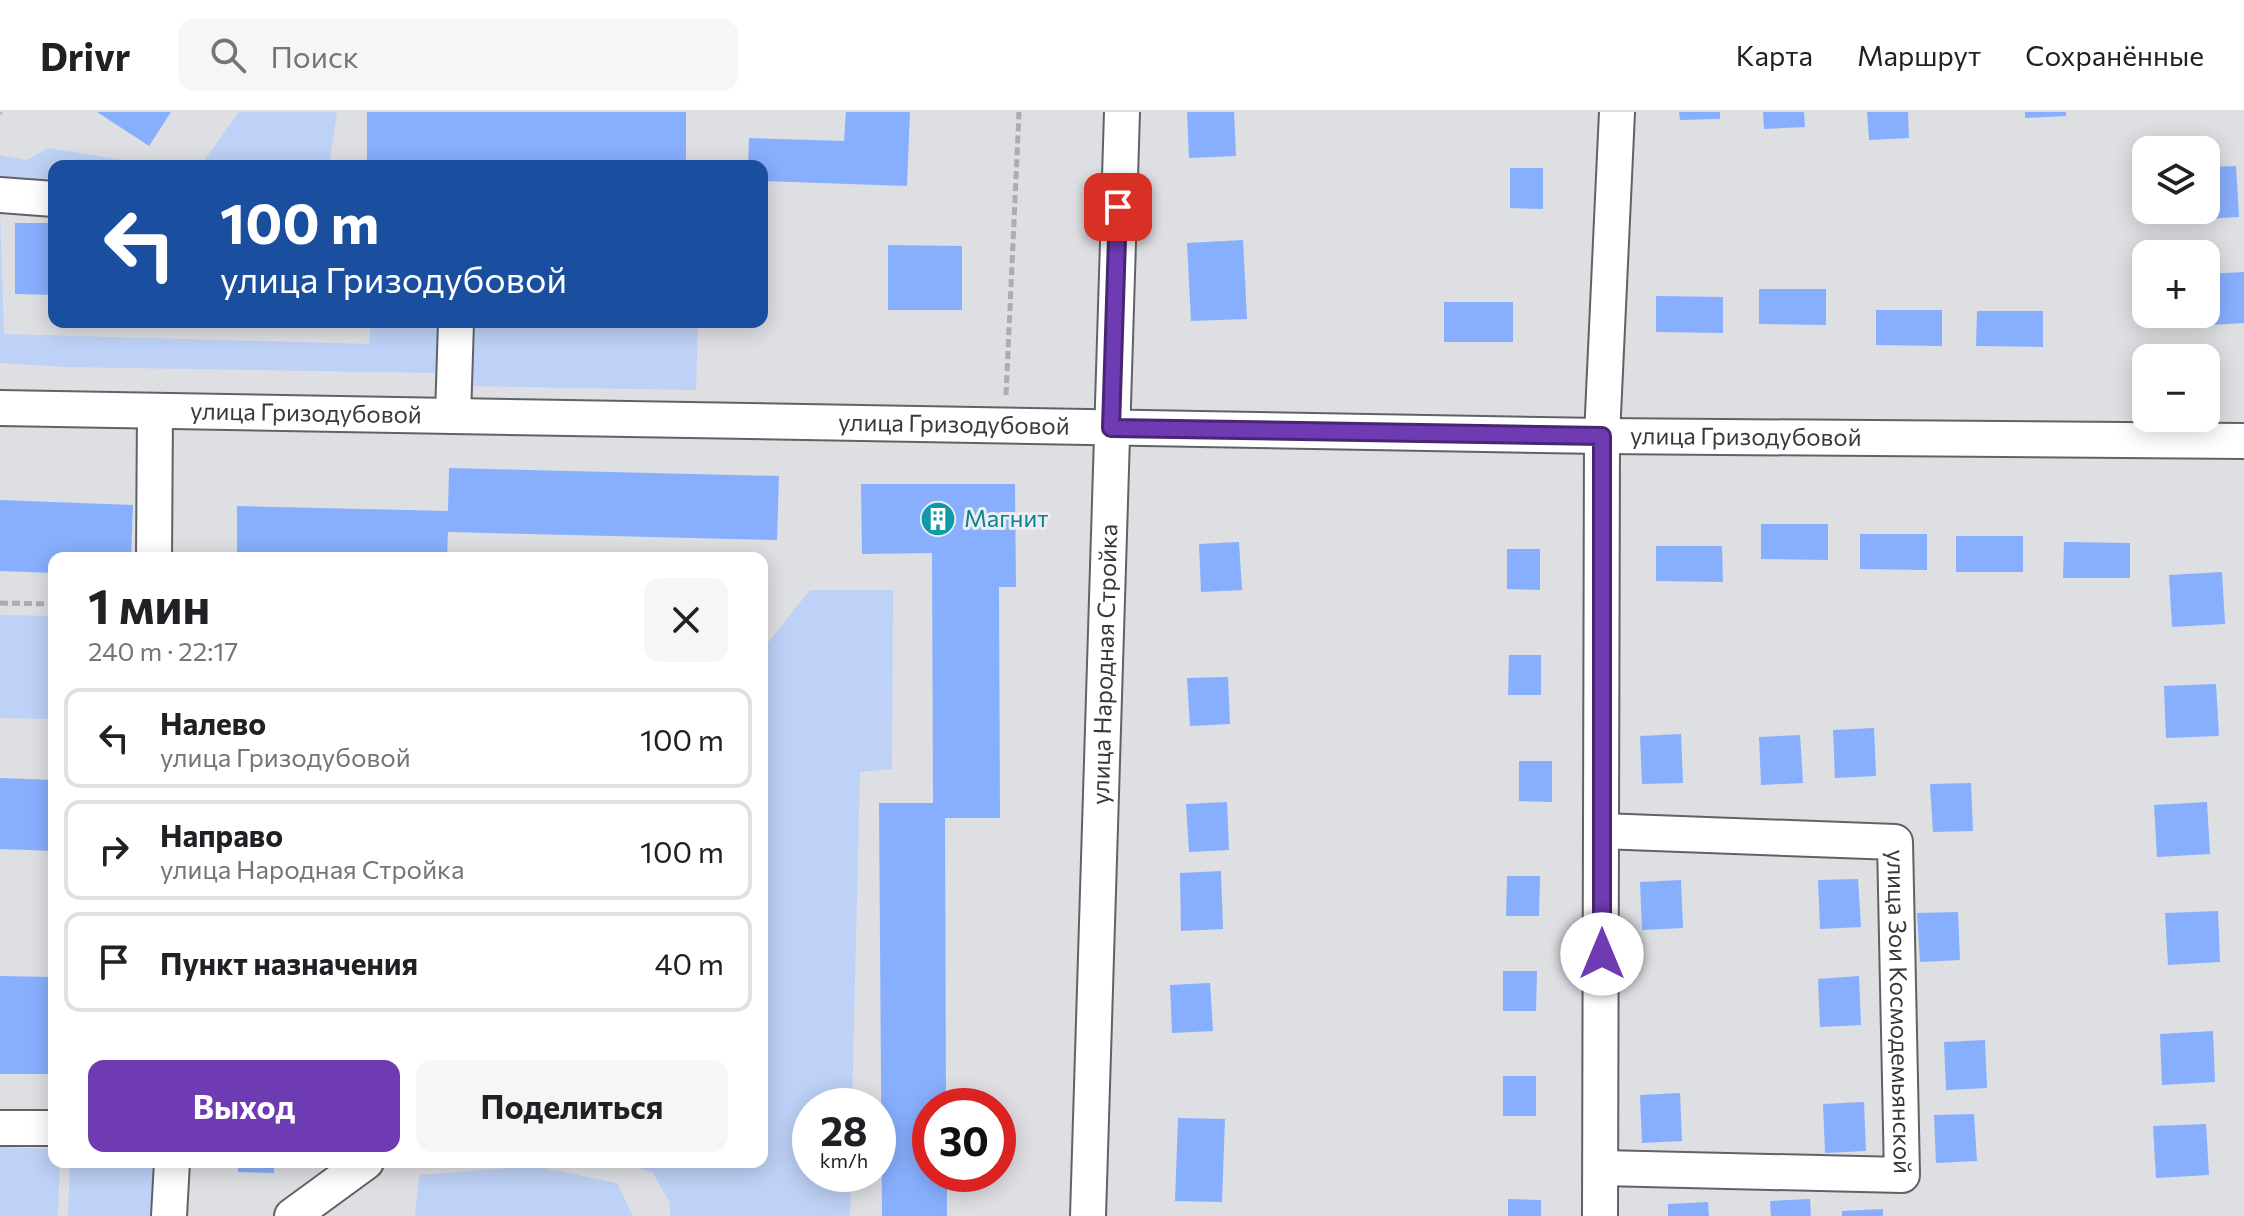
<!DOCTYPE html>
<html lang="ru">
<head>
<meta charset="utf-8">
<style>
  :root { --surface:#fff; --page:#f6f6f6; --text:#202124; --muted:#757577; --line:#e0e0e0; --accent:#6e3bb2 }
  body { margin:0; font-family:Commissioner,sans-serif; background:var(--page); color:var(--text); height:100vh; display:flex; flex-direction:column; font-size:30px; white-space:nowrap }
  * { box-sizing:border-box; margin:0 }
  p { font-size:26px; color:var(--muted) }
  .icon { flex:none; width:44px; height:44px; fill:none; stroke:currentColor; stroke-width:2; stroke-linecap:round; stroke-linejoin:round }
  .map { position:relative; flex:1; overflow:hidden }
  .panel { position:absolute; left:48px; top:440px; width:720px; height:616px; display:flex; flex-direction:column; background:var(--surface); border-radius:16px; box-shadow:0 4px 20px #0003 }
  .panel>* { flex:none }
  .hud { position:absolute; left:48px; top:48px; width:720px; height:168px; border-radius:16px; box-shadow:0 4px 20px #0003; background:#1a4fa0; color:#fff; overflow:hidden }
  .fabs { position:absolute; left:2132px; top:24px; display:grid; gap:16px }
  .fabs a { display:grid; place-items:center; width:88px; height:88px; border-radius:16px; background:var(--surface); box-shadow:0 4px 20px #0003; font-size:40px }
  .speed { position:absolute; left:792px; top:976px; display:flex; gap:16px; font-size:40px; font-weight:700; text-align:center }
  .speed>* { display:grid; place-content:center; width:104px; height:104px; border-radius:50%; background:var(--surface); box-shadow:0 4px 20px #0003; line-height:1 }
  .speed small { font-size:20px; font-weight:400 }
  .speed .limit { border:12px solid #d22; background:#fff; color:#111 }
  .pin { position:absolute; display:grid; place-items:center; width:68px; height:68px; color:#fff; margin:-34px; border-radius:16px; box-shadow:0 4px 12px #0006 }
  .me { position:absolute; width:88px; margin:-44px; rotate:0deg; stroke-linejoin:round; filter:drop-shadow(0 0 6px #0008) }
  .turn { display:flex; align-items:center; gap:28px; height:168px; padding:0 40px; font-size:36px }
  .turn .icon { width:104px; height:104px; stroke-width:2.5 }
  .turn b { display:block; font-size:56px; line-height:68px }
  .round { display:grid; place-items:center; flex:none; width:84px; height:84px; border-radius:16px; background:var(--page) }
  .headline { display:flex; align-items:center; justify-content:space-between; height:136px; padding:0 40px }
  h1 { font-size:48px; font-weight:700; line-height:60px }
  .cta { display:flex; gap:16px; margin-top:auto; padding:16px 40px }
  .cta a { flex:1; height:92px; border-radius:16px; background:var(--accent); color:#fff; font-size:32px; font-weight:700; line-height:92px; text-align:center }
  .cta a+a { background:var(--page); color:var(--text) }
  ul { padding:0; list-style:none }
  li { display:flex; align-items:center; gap:24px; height:100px; margin:0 16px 12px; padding:0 24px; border:4px solid var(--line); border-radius:16px }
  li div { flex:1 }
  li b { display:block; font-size:30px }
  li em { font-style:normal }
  header { display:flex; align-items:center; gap:48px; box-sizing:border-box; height:112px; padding:0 40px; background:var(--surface); border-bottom:2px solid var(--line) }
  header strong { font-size:38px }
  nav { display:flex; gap:44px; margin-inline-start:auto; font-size:28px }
  .search { width:560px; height:72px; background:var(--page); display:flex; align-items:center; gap:20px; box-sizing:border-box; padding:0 28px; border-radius:16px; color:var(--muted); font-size:30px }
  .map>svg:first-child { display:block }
  .green { fill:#bed1f6 }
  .building { fill:#88affe }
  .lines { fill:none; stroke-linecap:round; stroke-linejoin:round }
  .minor-casing { stroke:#616266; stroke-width:38 }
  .path { stroke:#abadb0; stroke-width:5; stroke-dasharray:8 4; stroke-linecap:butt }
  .minor { stroke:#fff; stroke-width:34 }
  .route-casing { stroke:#482674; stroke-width:20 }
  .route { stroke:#6e3bb2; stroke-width:14 }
  .labels { text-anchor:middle; stroke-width:6; stroke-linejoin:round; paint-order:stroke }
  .street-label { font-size:24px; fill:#39393b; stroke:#ebedf0 }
  .culture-label { font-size:24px; fill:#0d838f; stroke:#ebedf0; text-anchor:start }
</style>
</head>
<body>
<header>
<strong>Drivr</strong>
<div class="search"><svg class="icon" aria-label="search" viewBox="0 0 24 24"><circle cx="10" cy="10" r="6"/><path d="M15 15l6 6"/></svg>Поиск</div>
<nav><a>Карта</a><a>Маршрут</a><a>Сохранённые</a></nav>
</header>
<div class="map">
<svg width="2244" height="1104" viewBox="0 0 2244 1104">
  <rect width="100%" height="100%" fill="#dddfe3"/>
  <g class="green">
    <path d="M239,0h98l-8,54h-129z"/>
    <path d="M48,36l111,18h-105v24l-54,-11v-24l27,5z"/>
    <path d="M0,100l4,122 365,10 2,-22h67l-2,51 -370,-6 -66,-4z"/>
    <path d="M470,210h228l-2,68 -225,-4z"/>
    <path d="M810,478h83l-1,179 -32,3 -8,334h-42v68h41l-1,42h-180v-13l-17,-30 -34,-11h143v-512z"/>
    <path d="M0,503l54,1v103l-54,-1z"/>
    <path d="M0,1035l54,2v13h6l-2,54h-58z"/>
    <path d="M70,1050h91l3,54h-96z"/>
    <path d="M534,1054l83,17 16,33h-218l4,-41z"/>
  </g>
  <g class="building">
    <path d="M97,0h74l-22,34z"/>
    <path d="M367,0h319v52l-319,-2z"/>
    <path d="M846,0h64l-3,74 -145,-5v-15h-14l1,-28 95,3z"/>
    <path d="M1187,0h47l2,44 -47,2z"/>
    <path d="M1679,0h41v7l-40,1z"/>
    <path d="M1763,0h41l1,15 -41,2z"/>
    <path d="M1867,0h41l1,26 -40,2z"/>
    <path d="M2025,0h41v4l-41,2z"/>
    <path d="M2236,54l3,51 -54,3v-10h21v-43z"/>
    <path d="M1510,56h33v41l-33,-1z"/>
    <path d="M15,111h39v72l-39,-1z"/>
    <path d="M1243,128l4,79 -56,2 -4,-78z"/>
    <path d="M888,133l74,1v64h-74z"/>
    <path d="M2244,160v51l-50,3 -1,-12h13v-40z"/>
    <path d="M1759,177h67v36l-67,-1z"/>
    <path d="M1656,184l67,1v36l-67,-1z"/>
    <rect x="1444" y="190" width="69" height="40"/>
    <path d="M1876,198h66v36l-66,-1z"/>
    <path d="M1977,199h66v36l-67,-1z"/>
    <path d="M449,356l330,8 -2,64 -329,-8 -1,26h-210v-52l211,5z"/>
    <path d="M861,372h154l1,103h-17l1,231h-55l1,288h-16v68h17v42h-65l-3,-413h54l-1,-250 -70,1z"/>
    <path d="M0,388l133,5 -2,53h-77v15l-54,-2z"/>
    <path d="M1761,412h67v36l-67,-1z"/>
    <path d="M1860,422h67v36l-67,-1z"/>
    <rect x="1956" y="424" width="67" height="36"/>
    <path d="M1239,430l3,48 -41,2 -2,-48z"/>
    <path d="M2064,430l66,1v35h-67z"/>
    <path d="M1656,434h66l1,36 -67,-1z"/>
    <path d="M1507,437h33v41l-33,-1z"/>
    <path d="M2222,460l3,52 -53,3 -3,-52z"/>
    <path d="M1509,543h32v40h-33z"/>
    <path d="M1228,565l2,47 -40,2 -3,-48z"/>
    <path d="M2216,572l3,52 -53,2 -2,-52z"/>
    <path d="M1874,616l2,48 -41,2 -2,-48z"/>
    <path d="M1681,622l2,49 -41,1 -2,-48z"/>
    <path d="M1800,623l3,48 -42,2 -2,-48z"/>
    <path d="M1519,649h33v41l-33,-1z"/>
    <path d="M0,666l54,2v71l-54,-2z"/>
    <path d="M1971,671l2,48 -40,1 -3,-48z"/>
    <path d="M1227,690l2,48 -40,2 -3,-48z"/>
    <path d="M2207,690l3,52 -53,3 -3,-52z"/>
    <path d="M1221,759l2,58 -42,2 -1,-58z"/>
    <path d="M1507,764h33l-1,40h-33z"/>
    <path d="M1858,767l3,48 -41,2 -2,-49z"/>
    <path d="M1681,768l2,48 -41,2 -2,-48z"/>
    <path d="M2218,799l2,51 -52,3 -3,-52z"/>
    <path d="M1958,800l2,48 -40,2 -3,-49z"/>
    <path d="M1503,859h34l-1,40h-33z"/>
    <path d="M0,864l54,1v97h-54z"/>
    <path d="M1859,864l2,49 -41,2 -2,-48z"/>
    <path d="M1210,871l3,48 -41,2 -2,-48z"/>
    <path d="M2213,919l2,51 -53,3 -2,-51z"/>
    <path d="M1985,928l2,48 -41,2 -2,-48z"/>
    <rect x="1503" y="964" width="33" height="40"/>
    <path d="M1680,981l2,48 -40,2 -2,-48z"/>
    <path d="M1864,990l2,49 -41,2 -2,-49z"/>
    <path d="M1974,1002l3,47 -41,2 -2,-48z"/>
    <path d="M1178,1006l47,1 -3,83 -47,-1z"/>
    <path d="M2206,1012l3,51 -53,3 -3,-52z"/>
    <path d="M238,1050h36v11l-36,-1z"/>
    <path d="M1508,1087l33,1v16h-33z"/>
    <path d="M1810,1087l1,17h-40l-1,-15z"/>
    <path d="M1708,1090l1,14h-41v-12z"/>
    <path d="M1883,1097v7h-41v-5z"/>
  </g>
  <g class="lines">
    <defs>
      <g id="minor">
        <path d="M0,83l54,4"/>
        <path id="s1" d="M0,296l1602,28 642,5"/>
        <path d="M453,304l3,-94"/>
        <path d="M154,446l1,-147"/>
        <path id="s2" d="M1601,719l294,11 7,333 -300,-7"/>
        <path d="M0,1016h54"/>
        <path d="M169,1104l3,-54"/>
        <path d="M292,1104l74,-54"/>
        <path id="s3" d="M1088,1104l34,-1104"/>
        <path d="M1600,1104l2,-780 15,-324"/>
      </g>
    </defs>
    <use href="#minor" class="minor-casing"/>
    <g class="path">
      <path d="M0,1l1,-1"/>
      <path d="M1006,283l13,-283"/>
      <path d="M0,491l54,1"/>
    </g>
    <use href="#minor" class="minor"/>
  </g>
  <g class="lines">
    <defs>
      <path id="route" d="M1118,95l-7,221 491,8v518"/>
    </defs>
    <use href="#route" class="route-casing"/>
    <use href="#route" class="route"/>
  </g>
  <defs>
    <symbol id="building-disc" viewBox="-11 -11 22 22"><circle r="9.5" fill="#0f9aa8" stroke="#ebedf0"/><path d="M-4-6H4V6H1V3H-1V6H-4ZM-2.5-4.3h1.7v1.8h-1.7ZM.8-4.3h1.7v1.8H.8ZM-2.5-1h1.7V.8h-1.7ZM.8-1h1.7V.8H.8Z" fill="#fff"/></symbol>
  </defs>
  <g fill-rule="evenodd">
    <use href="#building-disc" x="918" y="387" width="40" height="40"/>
  </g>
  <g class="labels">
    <g class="street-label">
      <text dy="8" stroke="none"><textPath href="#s1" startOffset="306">улица Гризодубовой</textPath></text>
      <text dy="8" stroke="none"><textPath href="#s1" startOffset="954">улица Гризодубовой</textPath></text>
      <text dy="8" stroke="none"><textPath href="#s1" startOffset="1746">улица Гризодубовой</textPath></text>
      <text dy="8" stroke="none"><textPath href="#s3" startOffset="552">улица Народная Стройка</textPath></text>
      <text dy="8" stroke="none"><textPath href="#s2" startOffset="464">улица Зои Космодемьянской</textPath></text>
    </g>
    <g class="culture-label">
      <text x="964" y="415">Магнит</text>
    </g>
  </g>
</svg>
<div class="fabs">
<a><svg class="icon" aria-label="layers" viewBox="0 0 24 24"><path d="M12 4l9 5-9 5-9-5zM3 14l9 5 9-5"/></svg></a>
<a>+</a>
<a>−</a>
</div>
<div class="speed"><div>28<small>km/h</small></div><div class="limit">30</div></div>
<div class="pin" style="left:1118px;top:95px;background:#d93025"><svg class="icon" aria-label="arrive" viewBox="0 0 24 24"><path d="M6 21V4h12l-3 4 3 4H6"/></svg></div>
<svg class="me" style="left:1602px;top:842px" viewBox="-20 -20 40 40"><circle r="19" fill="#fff"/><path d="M0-13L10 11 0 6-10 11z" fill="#6e3bb2"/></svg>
<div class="hud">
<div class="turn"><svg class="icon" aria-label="left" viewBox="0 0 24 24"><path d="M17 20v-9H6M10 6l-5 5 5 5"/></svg><div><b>100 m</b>улица Гризодубовой</div></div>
</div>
<section class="panel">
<div class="headline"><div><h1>1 мин</h1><p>240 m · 22:17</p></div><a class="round"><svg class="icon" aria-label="close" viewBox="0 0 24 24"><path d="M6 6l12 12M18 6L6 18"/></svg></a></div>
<ul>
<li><svg class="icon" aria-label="left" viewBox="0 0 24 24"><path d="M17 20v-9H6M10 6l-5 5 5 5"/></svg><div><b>Налево</b><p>улица Гризодубовой</p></div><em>100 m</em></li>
<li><svg class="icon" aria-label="right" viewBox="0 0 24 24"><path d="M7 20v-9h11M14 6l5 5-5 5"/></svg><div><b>Направо</b><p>улица Народная Стройка</p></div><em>100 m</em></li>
<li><svg class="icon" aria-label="arrive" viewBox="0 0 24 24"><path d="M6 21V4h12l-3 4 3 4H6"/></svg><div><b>Пункт назначения</b></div><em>40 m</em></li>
</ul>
<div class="cta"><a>Выход</a><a>Поделиться</a></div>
</section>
</div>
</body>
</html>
